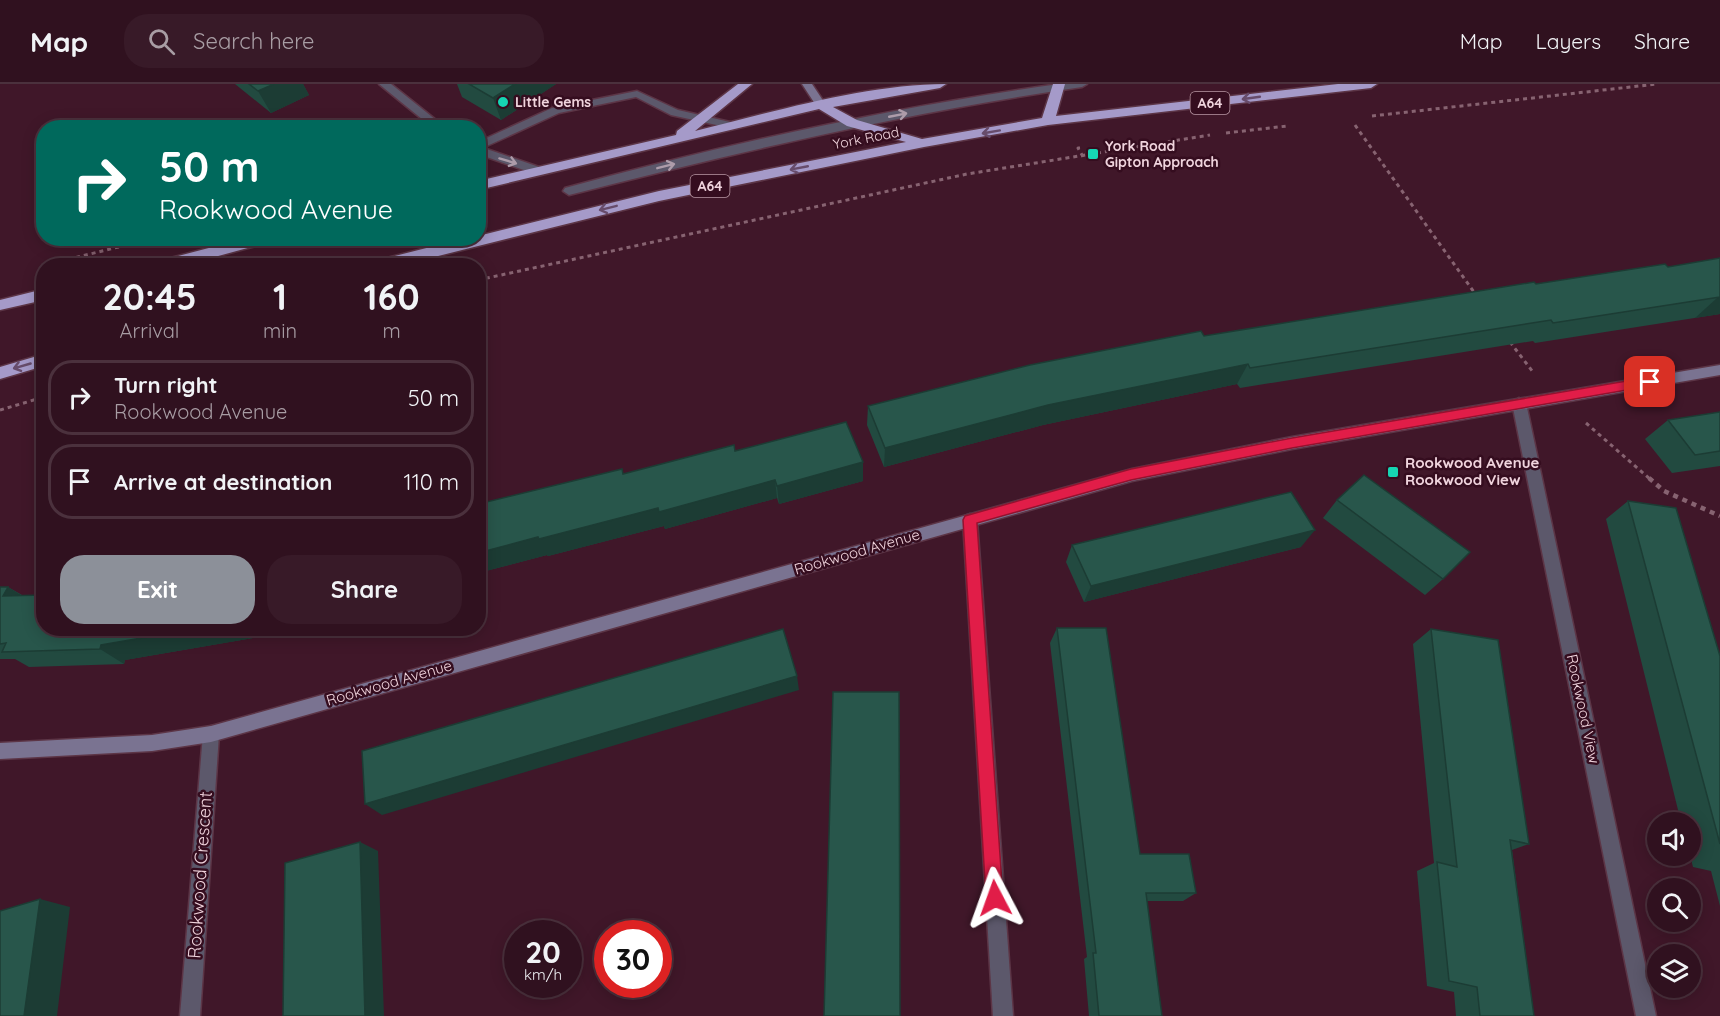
<!DOCTYPE html>
<html lang="en">
<head>
<meta charset="utf-8">
<style>
  :root { --surface:#30111f; --page:#381a28; --text:#f1f3f6; --muted:#a89da4; --line:#4b313d; --accent:#8c9099 }
  body { margin:0; font-family:Quicksand,sans-serif; background:var(--page); color:var(--text); height:100vh; display:flex; flex-direction:column; font-size:22px; white-space:nowrap }
  * { box-sizing:border-box; margin:0 }
  p { font-size:20px; color:var(--muted) }
  .icon { flex:none; width:33px; height:33px; fill:none; stroke:currentColor; stroke-width:2; stroke-linecap:round; stroke-linejoin:round }
  .map { position:relative; flex:1; overflow:hidden }
  .panel { position:absolute; left:36px; top:174px; width:450px; height:378px; display:flex; flex-direction:column; background:var(--surface); border-radius:24px; box-shadow:0 3px 15px #0003,0 0 0 2px var(--line) }
  .panel>* { flex:none }
  .hud { position:absolute; left:36px; top:36px; width:450px; height:126px; border-radius:24px; box-shadow:0 3px 15px #0003,0 0 0 2px var(--line); background:#00695c; color:#fff; overflow:hidden }
  .buttons { position:absolute; left:1647px; top:728px; display:grid; gap:12px }
  .buttons a { display:grid; place-items:center; width:54px; height:54px; border-radius:50%; background:var(--surface); box-shadow:0 3px 15px #0003,0 0 0 2px var(--line); font-size:30px }
  .speed { position:absolute; left:504px; top:836px; display:flex; gap:12px; font-size:30px; font-weight:700; text-align:center }
  .speed>* { display:grid; place-content:center; width:78px; height:78px; border-radius:50%; background:var(--surface); box-shadow:0 3px 15px #0003,0 0 0 2px var(--line); line-height:1 }
  .speed small { font-size:15px; font-weight:400 }
  .speed .limit { border:9px solid #d22; background:#fff; color:#111 }
  .pin { position:absolute; display:grid; place-items:center; width:51px; height:51px; color:#fff; margin:-26px; border-radius:12px; box-shadow:0 3px 9px #0006 }
  .me { position:absolute; width:66px; margin:-33px; rotate:356deg; stroke-linejoin:round; filter:drop-shadow(0 0 4px #0008) }
  .turn { display:flex; align-items:center; gap:21px; height:126px; padding:0 24px; font-size:27px }
  .turn .icon { width:78px; height:78px; stroke-width:2.5 }
  .turn b { display:block; font-size:42px; line-height:51px }
  .eta { display:flex; justify-content:space-evenly; align-items:center; height:102px; text-align:center }
  .eta b { font-size:36px; font-weight:700; line-height:42px }
  .cta { display:flex; gap:12px; margin-top:auto; padding:12px 24px }
  .cta a { flex:1; height:69px; border-radius:24px; background:var(--accent); color:#fff; font-size:24px; font-weight:700; line-height:69px; text-align:center }
  .cta a+a { background:var(--page); color:var(--text) }
  ul { padding:0; list-style:none }
  li { display:flex; align-items:center; gap:18px; height:75px; margin:0 12px 9px; padding:0 12px; border:3px solid var(--line); border-radius:24px }
  li div { flex:1 }
  li b { display:block; font-size:22px }
  li em { font-style:normal }
  header { display:flex; align-items:center; gap:36px; box-sizing:border-box; height:84px; padding:0 30px; background:var(--surface); border-bottom:2px solid var(--line) }
  header strong { font-size:28px }
  nav { display:flex; gap:33px; margin-inline-start:auto; font-size:21px }
  .search { width:420px; height:54px; background:var(--page); display:flex; align-items:center; gap:15px; box-sizing:border-box; padding:0 21px; border-radius:24px; color:var(--muted); font-size:22px }
  .map>svg:first-child { display:block }
  .lines { fill:none; stroke-linecap:round; stroke-linejoin:round }
  .lane-casing { stroke:#5c3546; stroke-width:3 }
  .street-casing { stroke:#5c3546; stroke-width:3 }
  .secondary-casing { stroke:#5c3546; stroke-width:3 }
  .highway-casing { stroke:#5c3546; stroke-width:3 }
  .path-far1 { stroke:#876371; stroke-width:3; stroke-dasharray:4 4; stroke-linecap:butt }
  .path { stroke:#876371; stroke-width:4.5; stroke-dasharray:5 5; stroke-linecap:butt }
  .lane { fill:#5c586b; fill-rule:evenodd }
  .street { fill:#5c586b; fill-rule:evenodd }
  .secondary { fill:#7a7391; fill-rule:evenodd }
  .highway { fill:#a59ac9; fill-rule:evenodd }
  .wall { fill:#224a40 }
  .shaded-wall { fill:#1c3c34 }
  .building { fill:#28564b; stroke:#1c3c34; stroke-width:1.5 }
  .oneway { stroke:#674c6b }
  .oneway2 { stroke:#ad9caa }
  .route { fill:#e11d48; stroke:#92132f; stroke-width:1.5 }
  .poi-dot { fill:#16d5b3; stroke:#350d1f; stroke-width:2 }
  .labels { text-anchor:middle; stroke-width:5; stroke-linejoin:round; paint-order:stroke }
  .far-poi-label { font-size:14px; font-weight:bold; fill:#f0d4dd; stroke:#350d1f; text-anchor:start }
  .shield { fill:#350d1f; stroke:#b898a4; stroke-width:1.5 }
  .shield-label { font-size:14px; font-weight:bold; fill:#f0d4dd }
  .far-street-label { font-size:14px; fill:#f0d4dd; stroke:#350d1f }
  .poi-label { font-size:15px; font-weight:bold; fill:#f0d4dd; stroke:#350d1f; text-anchor:start }
  .street-label { font-size:15px; fill:#f0d4dd; stroke:#350d1f }
  .near-street-label { font-size:18px; fill:#f0d4dd; stroke:#350d1f }
</style>
</head>
<body>
<header>
<strong>Map</strong>
<div class="search"><svg class="icon" aria-label="search" viewBox="0 0 24 24"><circle cx="10" cy="10" r="6"/><path d="M15 15l6 6"/></svg>Search here</div>
<nav><a>Map</a><a>Layers</a><a>Share</a></nav>
</header>
<div class="map">
<svg width="1720" height="932" viewBox="0 0 1720 932">
  <rect width="100%" height="100%" fill="#401729"/>
  <g class="lines">
    <defs>
      <g id="lane">
        <path d="M1059,0h28l-5,3c-174,25 -343,65 -513,108l-6,-4 2,-3c162,-44 328,-81 494,-104z"/>
        <path d="M637,7l41,19 52,12 5,3 -5,3 -59,-13 -35,-18 -77,16 -81,37v-8l74,-34z"/>
      </g>
      <g id="street">
        <path d="M379,0h12l55,44h-13z"/>
        <path d="M478,62l64,22 2,3 -6,4 -60,-21z"/>
        <path d="M1519,314l7,5 130,613h-20l-124,-613z"/>
        <path d="M970,430l5,2 2,4 36,496h-20l-30,-496 2,-4z"/>
        <path d="M211,642l6,2 2,6 -19,282h-20l23,-282 2,-6z"/>
      </g>
      <g id="secondary">
        <path d="M802,0h10l14,21 -1,2h-8z"/>
        <path d="M1720,281v10l-428,74 -160,32 -921,261 -59,9 -152,8v-16l152,-8 59,-9 921,-257 160,-32z"/>
      </g>
      <g id="highway">
        <path d="M738,0h14l-57,47c78,-19 171,-47 251,-47l-6,4 -107,19 24,13 65,19 120,-21 11,-34h12l-9,32 282,-32h39l-6,4 -323,37 -124,22 -265,54 -261,65h-30l7,-5 91,-23h12v-2l181,-45 247,-49 -59,-16 -28,-17 -341,81v-9l198,-46 1,-4z"/>
        <path d="M247,154h29l-2,3 -93,25h-29l7,-5z"/>
        <path d="M44,205v11l-44,10v-10z"/>
        <path d="M44,270v12l-44,13v-12z"/>
      </g>
    </defs>
    <use href="#lane" class="lane-casing"/>
    <use href="#street" class="street-casing"/>
    <use href="#secondary" class="secondary-casing"/>
    <use href="#highway" class="highway-casing"/>
    <g class="path-far1">
      <path d="M1372,32l285,-32"/>
      <path d="M1355,41l121,170"/>
      <path d="M1226,49l61,-7"/>
      <path d="M1080,64h-2l7,12"/>
      <path d="M45,181l94,-23"/>
      <path d="M478,196l489,-106 243,-39"/>
      <path d="M1510,258l23,30"/>
      <path d="M0,326l44,-13"/>
      <path d="M1586,339l65,57"/>
    </g>
    <path class="path" d="M1649,394l15,13 56,25"/>
    <use href="#lane" class="lane"/>
    <use href="#street" class="street"/>
    <use href="#secondary" class="secondary"/>
    <use href="#highway" class="highway"/>
  </g>
  <g class="wall">
    <path d="M235,0h68l6,11 -38,18z"/>
    <path d="M457,0h99l-55,36 -39,-23z"/>
    <path d="M1720,174v56l-185,29 -2,-2 -293,47 -3,-4 -194,41 -159,42 -17,-42 1,-19 336,-70 332,-52 132,-17z"/>
    <path d="M1720,328v54l-48,7 -27,-34 23,-19z"/>
    <path d="M735,367l128,11v19l-84,23 -2,-6 -112,31 -1,-3 -116,30 -1,-1 -69,18v-69z"/>
    <path d="M1337,416l106,79 -18,16 -102,-77z"/>
    <path d="M1628,417l92,155v250l-9,-35 -18,-4 -3,-12v-33h-9l-75,-303z"/>
    <path d="M1072,461l229,2 -217,55 -18,-40z"/>
    <path d="M0,503h8l14,8 22,33h247l-32,9 -134,23 -1,4 -95,3 -14,-8h-15z"/>
    <path d="M1057,544l83,226 56,39 -13,8h-36l15,115h-73l-5,-57 3,-2 -37,-314z"/>
    <path d="M1431,545l98,215 -17,6 22,166h-78l-2,-24 -27,-6 -10,-115 17,-8 -21,-219z"/>
  </g>
  <g class="shaded-wall">
    <path d="M274,0h29l6,11 -38,18 -13,-22z"/>
    <path d="M515,0h41l-55,36 -8,-22z"/>
    <path d="M1720,213v17l-25,4 22,-20z"/>
    <path d="M1248,280l-11,20 -194,41 -159,42 1,-19 163,-43z"/>
    <path d="M863,378v19l-84,23 -2,-18z"/>
    <path d="M775,396l2,18 -112,31 -1,-3 -116,30 -1,-1 -69,18v-20l60,-16z"/>
    <path d="M1315,446l-14,17 -217,55 7,-16z"/>
    <path d="M8,503l26,16 -31,-7z"/>
    <path d="M200,544h91l-32,9 -134,23 -1,4 -24,-15 1,-4z"/>
    <path d="M797,592l2,14 -417,125 -17,-11z"/>
    <path d="M360,758l18,9 6,165h-19z"/>
    <path d="M40,815l30,8 -13,109h-33z"/>
  </g>
  <g class="building">
    <path d="M249,0h25l-16,7z"/>
    <path d="M469,0h46l-22,14z"/>
    <path d="M1720,174v39l-167,26 -2,-3 -301,48 -2,-4 -200,41 -163,43 -17,-42 162,-41 171,-34 3,5 330,-54 2,2 129,-20 3,3z"/>
    <path d="M1720,328v39l-25,4 -27,-35z"/>
    <path d="M846,338l17,40 -86,24 -2,-6 -116,32 -1,-4 -119,31 -1,-2 -60,16v-49l144,-35 1,5 111,-29 1,6z"/>
    <path d="M1364,391l106,77 -27,27 -106,-79z"/>
    <path d="M1291,408l24,38 -224,56 -19,-41z"/>
    <path d="M1628,417l48,7 44,148v188z"/>
    <path d="M0,503h8l-5,9 41,-1v33h156l-99,17 -1,4 -98,3 4,-9 -6,1z"/>
    <path d="M1057,544h49l34,226h49l7,39h-50l16,123h-63l-6,-63h3z"/>
    <path d="M783,545l14,47 -432,128 -3,-53z"/>
    <path d="M1431,545l67,11 31,204 -19,-4 24,176h-54l-3,-29 -28,-6 -12,-119 20,5z"/>
    <path d="M833,608h66l1,324h-76z"/>
    <path d="M360,758l5,174h-82l2,-153z"/>
    <path d="M40,815l-16,117h-24v-105z"/>
  </g>
  <defs><path id="oneway-shaft" d="M-6 0H5M1.5-3L5.5 0L1.5 3" fill="none" stroke-width="1.6" stroke-linecap="round" stroke-linejoin="round" transform="scale(1.5)"/></defs>
  <g class="oneway">
    <use href="#oneway-shaft" transform="translate(1251 14) rotate(172)"/>
    <use href="#oneway-shaft" transform="translate(991 48) rotate(170)"/>
    <use href="#oneway-shaft" transform="translate(799 84) rotate(169)"/>
    <use href="#oneway-shaft" transform="translate(608 124) rotate(166)"/>
    <use href="#oneway-shaft" transform="translate(22 282) rotate(164)"/>
  </g>
  <g class="oneway2">
    <use href="#oneway-shaft" transform="translate(898 31) rotate(-11)"/>
    <use href="#oneway-shaft" transform="translate(508 77) rotate(17)"/>
    <use href="#oneway-shaft" transform="translate(666 82) rotate(-14)"/>
  </g>
  <path class="route" d="M1650,293l6,5 -6,4 -358,62 -161,32 -154,43 26,375 -2,6 -6,2 -6,-2 -3,-6 -23,-378 2,-4 166,-47 161,-31z"/>
  <g class="poi-dot">
    <circle cx="503" cy="18" r="6"/>
    <rect x="1087" y="64" width="12" height="12" rx="3"/>
    <rect x="1387" y="382" width="12" height="12" rx="3"/>
  </g>
  <g class="labels">
    <g class="far-poi-label">
      <text x="515" y="23">Little Gems</text>
      <text x="1105" y="67">York Road<tspan x="1105" dy="16">Gipton Approach</tspan></text>
    </g>
    <g class="shield">
      <rect x="1190.5" y="8" width="39" height="22" rx="4.5"/>
      <rect x="690.5" y="91" width="39" height="22" rx="4.5"/>
    </g>
    <g class="shield-label">
      <text x="1210" y="24">A64</text>
      <text x="710" y="107">A64</text>
    </g>
    <g class="far-street-label">
      <text transform="translate(866 54) rotate(-11)" y="5">York Road</text>
    </g>
    <g class="poi-label">
      <text x="1405" y="384">Rookwood Avenue<tspan x="1405" dy="17">Rookwood View</tspan></text>
    </g>
    <g class="street-label">
      <text transform="translate(857 468) rotate(-16)" y="5">Rookwood Avenue</text>
      <text transform="translate(389 599) rotate(-16)" y="5">Rookwood Avenue</text>
      <text transform="translate(1583 625) rotate(78)" y="5">Rookwood View</text>
    </g>
    <g class="near-street-label">
      <text transform="translate(200 791) rotate(-86)" y="6">Rookwood Crescent</text>
    </g>
  </g>
</svg>
<div class="buttons">
<a><svg class="icon" aria-label="sound" viewBox="0 0 24 24"><path d="M4 9h4l5-4v14l-5-4H4zM17 9q2 3 0 6"/></svg></a>
<a><svg class="icon" aria-label="search" viewBox="0 0 24 24"><circle cx="10" cy="10" r="6"/><path d="M15 15l6 6"/></svg></a>
<a><svg class="icon" aria-label="layers" viewBox="0 0 24 24"><path d="M12 4l9 5-9 5-9-5zM3 14l9 5 9-5"/></svg></a>
</div>
<div class="speed"><div>20<small>km/h</small></div><div class="limit">30</div></div>
<div class="pin" style="left:1650px;top:298px;background:#d93025"><svg class="icon" aria-label="arrive" viewBox="0 0 24 24"><path d="M6 21V4h12l-3 4 3 4H6"/></svg></div>
<svg class="me" style="left:995px;top:814px" viewBox="-20 -20 40 40"><path d="M0-17L14 15 0 8-14 15z" fill="#e11d48" stroke="#fff" stroke-width="4"/></svg>
<div class="hud">
<div class="turn"><svg class="icon" aria-label="right" viewBox="0 0 24 24"><path d="M7 20v-9h11M14 6l5 5-5 5"/></svg><div><b>50 m</b>Rookwood Avenue</div></div>
</div>
<section class="panel">
<div class="eta">
<div><b>20:45</b><p>Arrival</p></div>
<div><b>1</b><p>min</p></div>
<div><b>160</b><p>m</p></div>
</div>
<ul>
<li><svg class="icon" aria-label="right" viewBox="0 0 24 24"><path d="M7 20v-9h11M14 6l5 5-5 5"/></svg><div><b>Turn right</b><p>Rookwood Avenue</p></div><em>50 m</em></li>
<li><svg class="icon" aria-label="arrive" viewBox="0 0 24 24"><path d="M6 21V4h12l-3 4 3 4H6"/></svg><div><b>Arrive at destination</b></div><em>110 m</em></li>
</ul>
<div class="cta"><a>Exit</a><a>Share</a></div>
</section>
</div>
</body>
</html>
